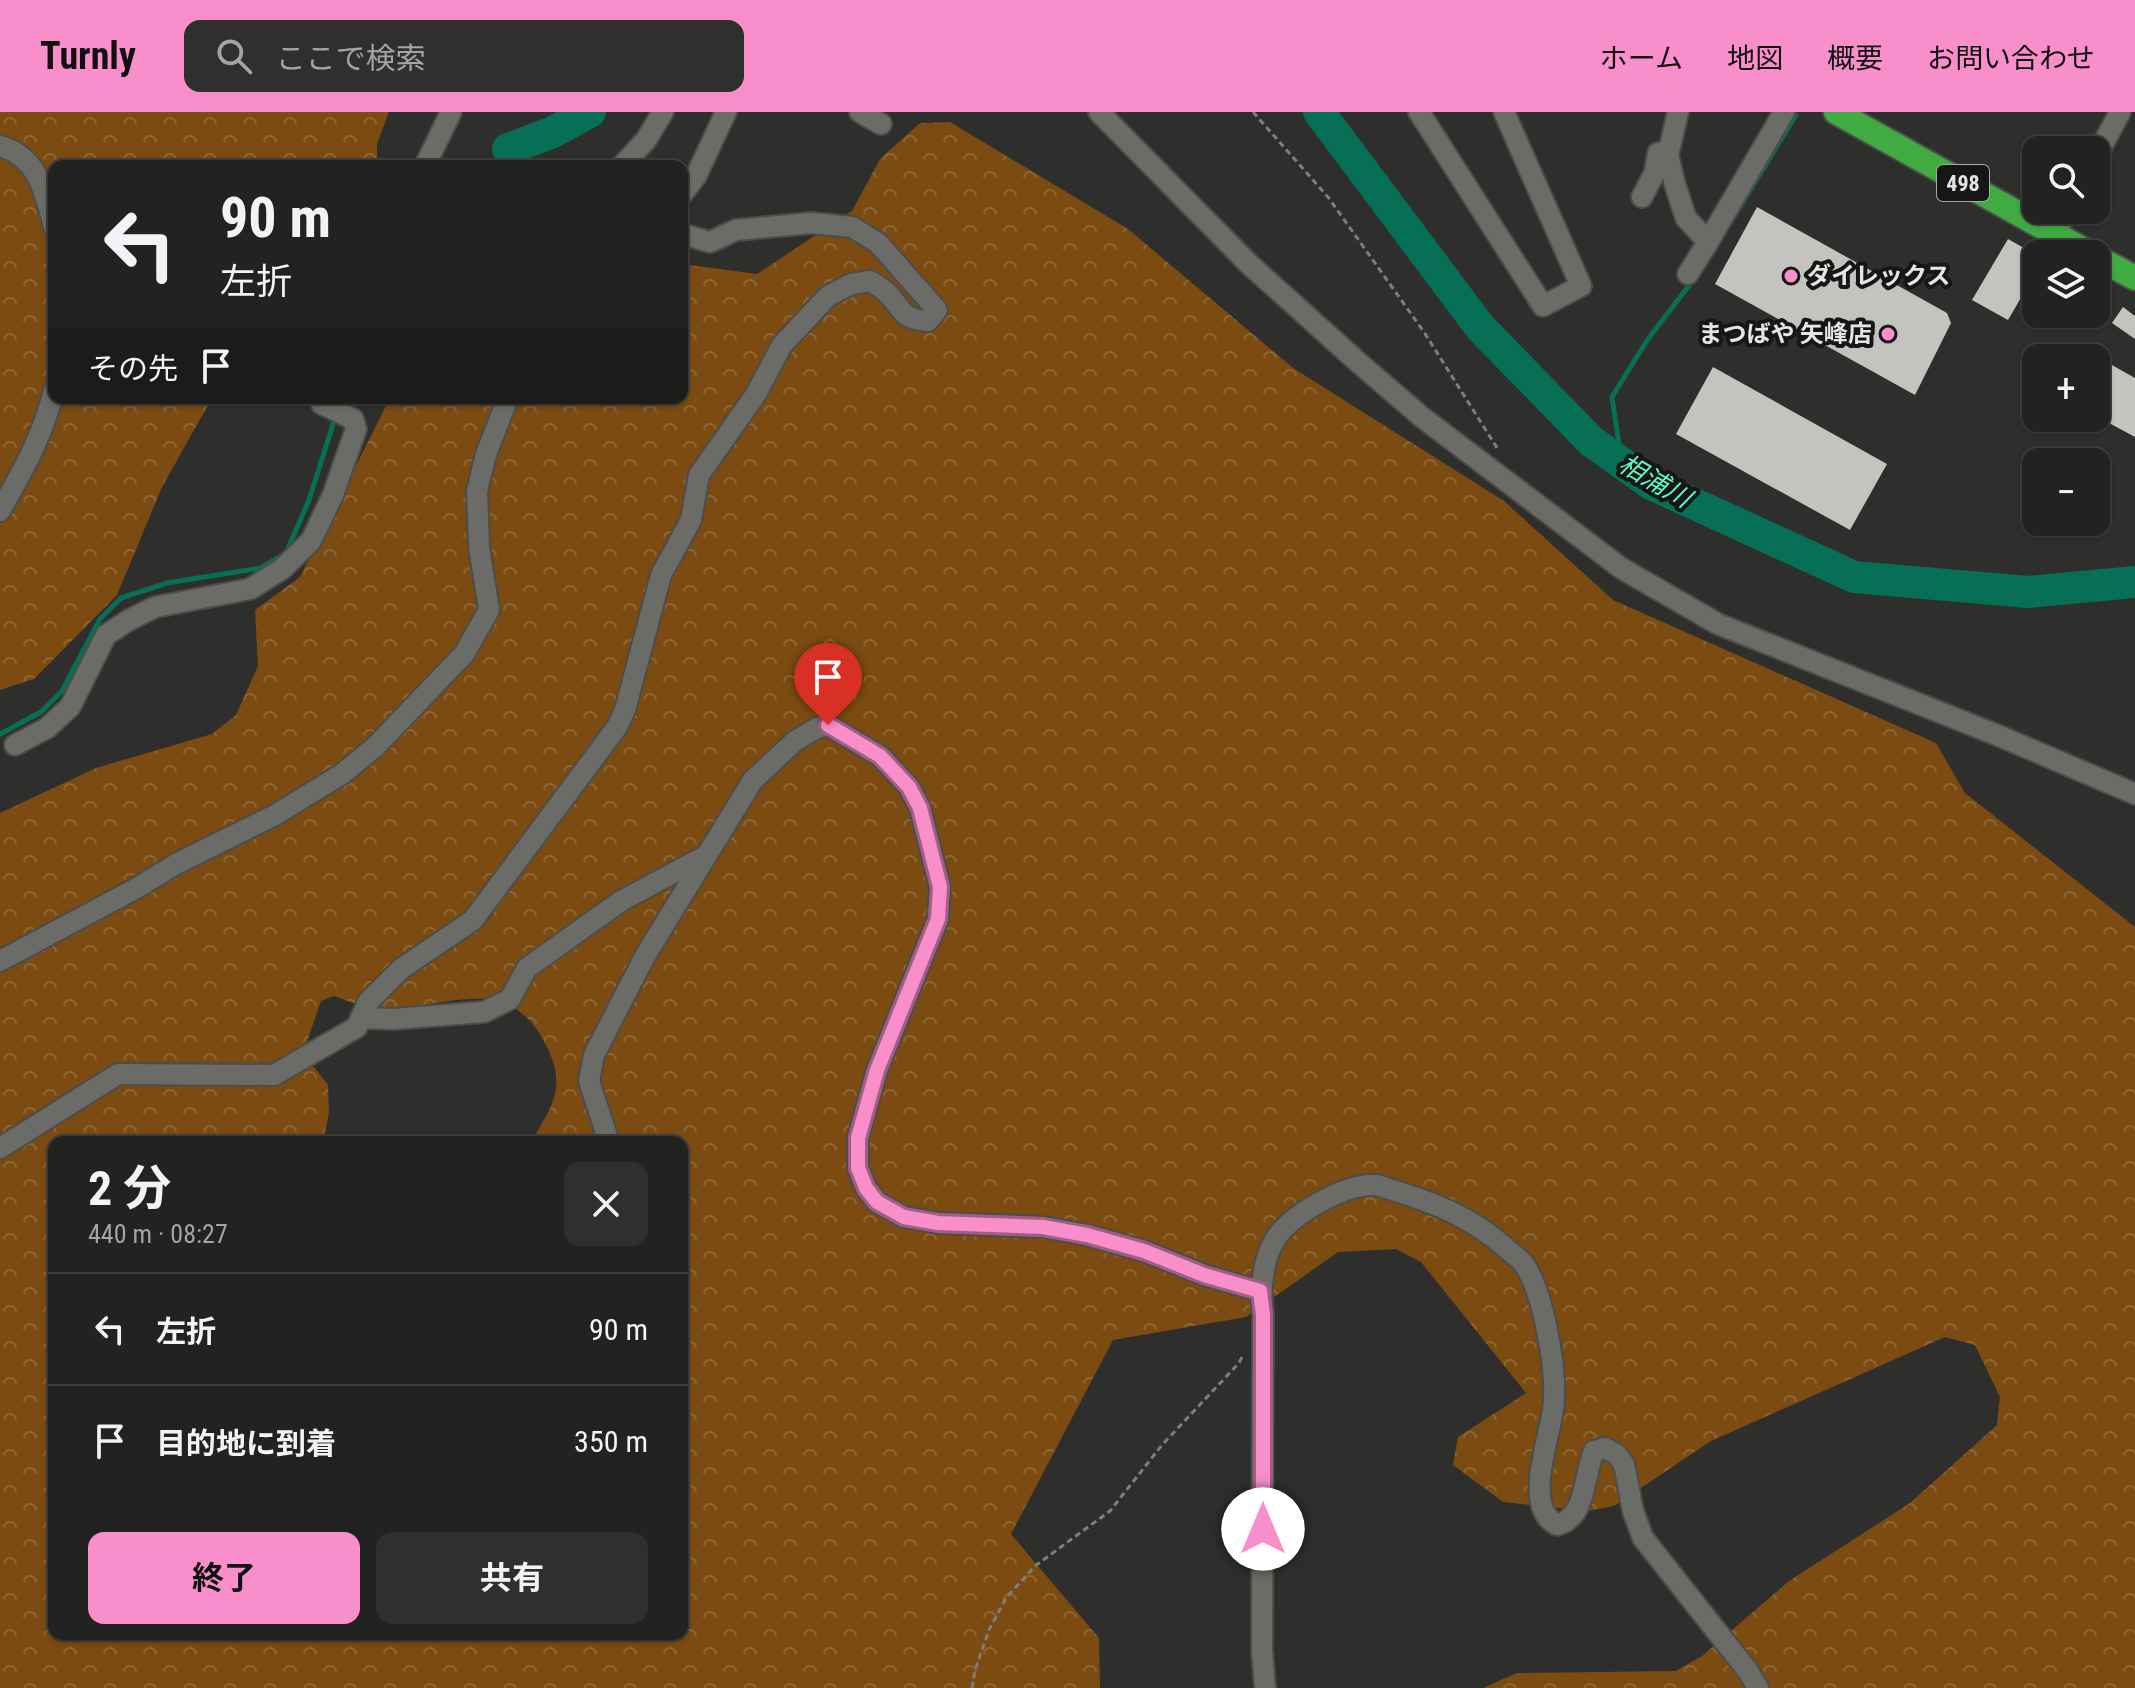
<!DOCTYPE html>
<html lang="ja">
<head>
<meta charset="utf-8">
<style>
  :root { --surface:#222221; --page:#2e2f2e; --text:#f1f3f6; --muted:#a2a4a5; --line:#3f3f3f; --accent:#f98fca }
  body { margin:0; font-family:"Roboto Condensed","Noto Sans JP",sans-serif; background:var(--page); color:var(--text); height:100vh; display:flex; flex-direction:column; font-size:30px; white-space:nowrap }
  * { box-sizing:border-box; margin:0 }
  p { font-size:26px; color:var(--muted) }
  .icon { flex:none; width:44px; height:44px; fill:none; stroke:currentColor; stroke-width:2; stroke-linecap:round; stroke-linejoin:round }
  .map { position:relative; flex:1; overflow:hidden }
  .panel { position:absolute; left:48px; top:1024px; width:640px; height:504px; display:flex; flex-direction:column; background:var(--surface); border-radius:16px; box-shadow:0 2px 6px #0004,0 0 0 2px var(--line) }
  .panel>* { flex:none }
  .banner { position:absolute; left:48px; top:48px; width:640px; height:244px; border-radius:16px; box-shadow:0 2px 6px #0004,0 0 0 2px var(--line); background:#222221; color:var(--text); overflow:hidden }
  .controls { position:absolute; left:2022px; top:24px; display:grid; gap:16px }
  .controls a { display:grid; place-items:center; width:88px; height:88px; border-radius:16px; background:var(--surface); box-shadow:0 2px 6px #0004,0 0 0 2px var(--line); font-size:40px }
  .pin { position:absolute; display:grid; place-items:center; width:68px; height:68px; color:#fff; margin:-82px -34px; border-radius:50% 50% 50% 0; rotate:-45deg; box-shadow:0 0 8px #0007 }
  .pin .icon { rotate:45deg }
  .me { position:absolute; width:88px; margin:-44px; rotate:0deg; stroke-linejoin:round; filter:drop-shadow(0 0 6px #0008) }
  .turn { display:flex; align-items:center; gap:28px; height:168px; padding:0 40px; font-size:36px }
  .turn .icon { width:104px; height:104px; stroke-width:2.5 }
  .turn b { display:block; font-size:56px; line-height:68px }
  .then { display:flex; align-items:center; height:76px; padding:0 40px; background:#0003; gap:16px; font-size:30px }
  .round { display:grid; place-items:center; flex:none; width:84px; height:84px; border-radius:16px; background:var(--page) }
  .summary { display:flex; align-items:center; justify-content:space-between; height:136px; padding:0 40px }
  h1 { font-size:48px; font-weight:700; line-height:60px }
  .button { display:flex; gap:16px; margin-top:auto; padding:16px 40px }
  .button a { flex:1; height:92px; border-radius:16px; background:var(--accent); color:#111; font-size:32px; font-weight:700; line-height:92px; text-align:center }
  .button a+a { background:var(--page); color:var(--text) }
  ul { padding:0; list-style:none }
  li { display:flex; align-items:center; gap:24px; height:112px; padding:0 40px; border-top:2px solid var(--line) }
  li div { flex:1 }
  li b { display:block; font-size:30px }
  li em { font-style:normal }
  header { display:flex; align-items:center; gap:48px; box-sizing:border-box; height:112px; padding:0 40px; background:var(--accent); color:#111 }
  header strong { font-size:38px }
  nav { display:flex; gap:44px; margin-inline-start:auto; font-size:28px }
  .search { width:560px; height:72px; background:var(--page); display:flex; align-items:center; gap:20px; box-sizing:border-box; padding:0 28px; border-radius:16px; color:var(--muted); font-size:30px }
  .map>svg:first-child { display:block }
  .forest { fill:url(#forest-crowns); fill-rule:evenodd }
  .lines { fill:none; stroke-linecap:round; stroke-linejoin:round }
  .stream { stroke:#066f56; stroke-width:5 }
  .river { stroke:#066f56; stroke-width:32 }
  .building { fill:#c5c3c0 }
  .minor-casing { stroke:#4c4d4a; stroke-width:24 }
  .highway-casing { stroke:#4c4d4a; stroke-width:28 }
  .path { stroke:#7e7e7c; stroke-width:3; stroke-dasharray:6 4; stroke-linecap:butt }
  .minor { stroke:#6b6c68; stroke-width:20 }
  .highway { stroke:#3fab41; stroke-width:24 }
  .route-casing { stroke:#a25d83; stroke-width:20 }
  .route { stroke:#f98fca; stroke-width:14 }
  .poi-dot { fill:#f98fca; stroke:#161615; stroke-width:3 }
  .labels { text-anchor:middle; stroke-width:8; stroke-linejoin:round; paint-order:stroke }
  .shield { fill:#161615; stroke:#a7a8a6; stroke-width:2 }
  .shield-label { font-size:22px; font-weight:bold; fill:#e5e6e4 }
  .poi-label { font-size:24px; font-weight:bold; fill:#e5e6e4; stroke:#161615; text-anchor:start }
  .water-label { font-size:26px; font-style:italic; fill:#5df9cb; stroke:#161615 }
</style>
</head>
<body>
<header>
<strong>Turnly</strong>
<div class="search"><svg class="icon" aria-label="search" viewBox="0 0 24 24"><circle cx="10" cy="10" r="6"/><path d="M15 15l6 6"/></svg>ここで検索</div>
<nav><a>ホーム</a><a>地図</a><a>概要</a><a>お問い合わせ</a></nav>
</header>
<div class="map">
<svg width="2135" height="1576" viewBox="0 0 2135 1576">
  <defs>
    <pattern id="forest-crowns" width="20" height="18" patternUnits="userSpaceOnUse" patternTransform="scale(2)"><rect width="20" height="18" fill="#7b4b11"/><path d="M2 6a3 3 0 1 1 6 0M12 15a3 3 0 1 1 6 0" fill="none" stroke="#8e6534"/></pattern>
  </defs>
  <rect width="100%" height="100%" fill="#2e2e2c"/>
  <g class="forest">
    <path d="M0,0h389l-12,32v22h-323v232h158l-50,89 -45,108 -83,84 -34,11z"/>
    <path d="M950,10l178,107 165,139 211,133 109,99 323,143 29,50 170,134v761h-652l34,-15 159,-2 26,-15 87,-75 121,-78 87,-78 3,-28 -25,-52 -30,-8 -234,104 -97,65 -27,5 -84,-9 -50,-37 5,-28 68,-44 -105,-131 -25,-13 -58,3 -92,65 -133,23 -102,194 88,104 1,50h-1100v-875l96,-45 116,-34 24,-19 22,-49 -3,-56 45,-33 90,-179h292v-134l75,10 95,-63 28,-52 40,-36zM334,884c15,5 32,13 47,15 11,2 26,-3 37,-5 57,-9 98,-20 128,39 21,42 7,60 -15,97h151v492h-628v-492h269l6,-30 -1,-27 -25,-32 18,-52z"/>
  </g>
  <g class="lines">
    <g class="stream">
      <path d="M494,54l14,-17"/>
      <path d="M1707,149l89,-146"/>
      <path d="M1622,352l-10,-67 36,-58 46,-60"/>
      <path d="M0,622l41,-22 21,-21 38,-72 21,-21 46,-15 94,-15 25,-15 23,-53 27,-85"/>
    </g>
    <g class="river">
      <path d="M1319,0l161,215 111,114 60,43 203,93 174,15 107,-10"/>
      <path d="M508,37l43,-16 39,-21"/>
    </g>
  </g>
  <g class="building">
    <path d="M1757,95l190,106 4,10 -36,72 -200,-111z"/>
    <path d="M2008,127l28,16v17l-28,48 -36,-20z"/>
    <path d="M2123,195l12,9v23l-23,-16z"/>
    <path d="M2096,244l39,22v59l-39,-21z"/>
    <path d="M1713,255l174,97 -37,66 -174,-96z"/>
  </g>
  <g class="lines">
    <defs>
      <g id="minor">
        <path d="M860,0l21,12"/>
        <path d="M1099,0l150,152 110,99 64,55 198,150 97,56 279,111 138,59"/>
        <path d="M1419,0l124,194 38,-20 -77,-174"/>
        <path d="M1678,0l-10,43 7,30 11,33 22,24 -20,32"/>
        <path d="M0,34c38,10 45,47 54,81"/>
        <path d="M2096,45l24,-45"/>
        <path d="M425,54l26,-54"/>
        <path d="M622,54l24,-26 17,-28"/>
        <path d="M682,82l14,-18 30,-64"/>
        <path d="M1642,85l13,-25 3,-19 10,2"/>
        <path d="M2055,123l13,-25"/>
        <path d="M1708,130l76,-130"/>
        <path d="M0,399c23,-41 43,-75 54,-121"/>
        <path d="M15,633l32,-17 23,-21 36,-72 23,-15 26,-13 95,-18 32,-20 29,-28 22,-46 23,-66 -3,-10 -31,-15"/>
        <path d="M0,849l135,-72 41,-25 99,-49 67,-41 33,-27 89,-93 25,-44 -10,-63 -2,-56 9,-37 22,-56"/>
        <path d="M361,906l32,1 91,-7 26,-13 17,-31 94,-67 84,-45"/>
        <path d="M609,1030l-20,-61 5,-26 51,-99 108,-176 42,-39 22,-13 11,-3 52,31 29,31 11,21 20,79 -2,32 -61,151 -19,68v30l8,20 11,14 27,15 34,6 105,4 44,8 57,16 60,24 56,16"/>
        <path d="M0,1036l118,-74 156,1 83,-48 11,-25 33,-33 72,-49 144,-193 8,-17 36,-135 30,-55 8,-45 57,-81 26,-49 46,-49 23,-12 19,-3c5,3 12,7 16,11 17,16 13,27 42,29l9,-11 -59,-67 -26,-16 -41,-4 -75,7 -26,12 -28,-8"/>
        <path d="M1265,1576l-3,-37 1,-336c-3,-24 -1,-56 13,-77 16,-24 70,-55 99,-53 8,1 16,5 24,7 41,13 74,27 107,56 5,5 13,10 18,16 19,28 32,101 30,136 -1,33 -34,105 3,125 30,-8 26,-48 37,-74l11,-3 11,6 8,10 9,47 10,27 105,133 10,17"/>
      </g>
      <g id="highway">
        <path d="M1836,0l255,142"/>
        <path d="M2096,145l39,21"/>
      </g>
    </defs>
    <use href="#minor" class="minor-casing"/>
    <use href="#highway" class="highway-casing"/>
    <g class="path">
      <path d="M1253,0l75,85 96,135 75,119"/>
      <path d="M972,1576l3,-18 14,-40 17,-32 29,-32 75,-55 52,-66 77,-82 3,-6"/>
    </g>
    <use href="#minor" class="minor"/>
    <use href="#highway" class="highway"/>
  </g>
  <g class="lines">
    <defs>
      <path id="route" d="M828,613l52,31 29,31 11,21 20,79 -2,32 -61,151 -19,68v30l8,20 11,14 27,15 34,6 105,4 44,8 57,16 60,24 56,16 3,24v214"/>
    </defs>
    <use href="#route" class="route-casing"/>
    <use href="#route" class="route"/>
  </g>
  <g class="poi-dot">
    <circle cx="1791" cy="164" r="8"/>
    <circle cx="1888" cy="222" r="8"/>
  </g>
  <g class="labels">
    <rect class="shield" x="1937" y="53" width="52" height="36" rx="6"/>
    <g class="shield-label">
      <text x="1963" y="79">498</text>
    </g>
    <g class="poi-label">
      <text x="1807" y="172">ダイレックス</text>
      <text x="1872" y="230" text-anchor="end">まつばや 矢峰店</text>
    </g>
    <g class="water-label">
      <text transform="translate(1655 369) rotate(30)" y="9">相浦川</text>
    </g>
  </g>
</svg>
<div class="controls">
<a><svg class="icon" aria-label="search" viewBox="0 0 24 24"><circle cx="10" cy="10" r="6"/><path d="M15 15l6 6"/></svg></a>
<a><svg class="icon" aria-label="layers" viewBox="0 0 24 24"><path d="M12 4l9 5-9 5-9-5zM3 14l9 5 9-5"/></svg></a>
<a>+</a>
<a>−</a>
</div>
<div class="pin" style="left:828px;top:613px;background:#d93025"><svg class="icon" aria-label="arrive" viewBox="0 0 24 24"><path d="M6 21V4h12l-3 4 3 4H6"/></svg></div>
<svg class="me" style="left:1263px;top:1417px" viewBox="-20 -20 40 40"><circle r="19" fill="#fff"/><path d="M0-13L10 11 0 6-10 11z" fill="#f98fca"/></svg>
<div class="banner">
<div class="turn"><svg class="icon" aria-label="left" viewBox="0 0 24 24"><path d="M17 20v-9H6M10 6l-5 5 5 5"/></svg><div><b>90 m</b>左折</div></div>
<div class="then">その先<svg class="icon" aria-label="arrive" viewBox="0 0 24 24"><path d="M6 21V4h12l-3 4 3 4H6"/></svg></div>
</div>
<section class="panel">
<div class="summary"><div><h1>2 分</h1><p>440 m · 08:27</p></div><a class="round"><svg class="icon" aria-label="close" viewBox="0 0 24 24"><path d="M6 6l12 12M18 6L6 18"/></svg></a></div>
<ul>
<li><svg class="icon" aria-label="left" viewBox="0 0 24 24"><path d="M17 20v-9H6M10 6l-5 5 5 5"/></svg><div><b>左折</b></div><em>90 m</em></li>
<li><svg class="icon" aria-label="arrive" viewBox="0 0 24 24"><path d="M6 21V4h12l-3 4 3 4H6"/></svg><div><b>目的地に到着</b></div><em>350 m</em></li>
</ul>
<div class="button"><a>終了</a><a>共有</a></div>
</section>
</div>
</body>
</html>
